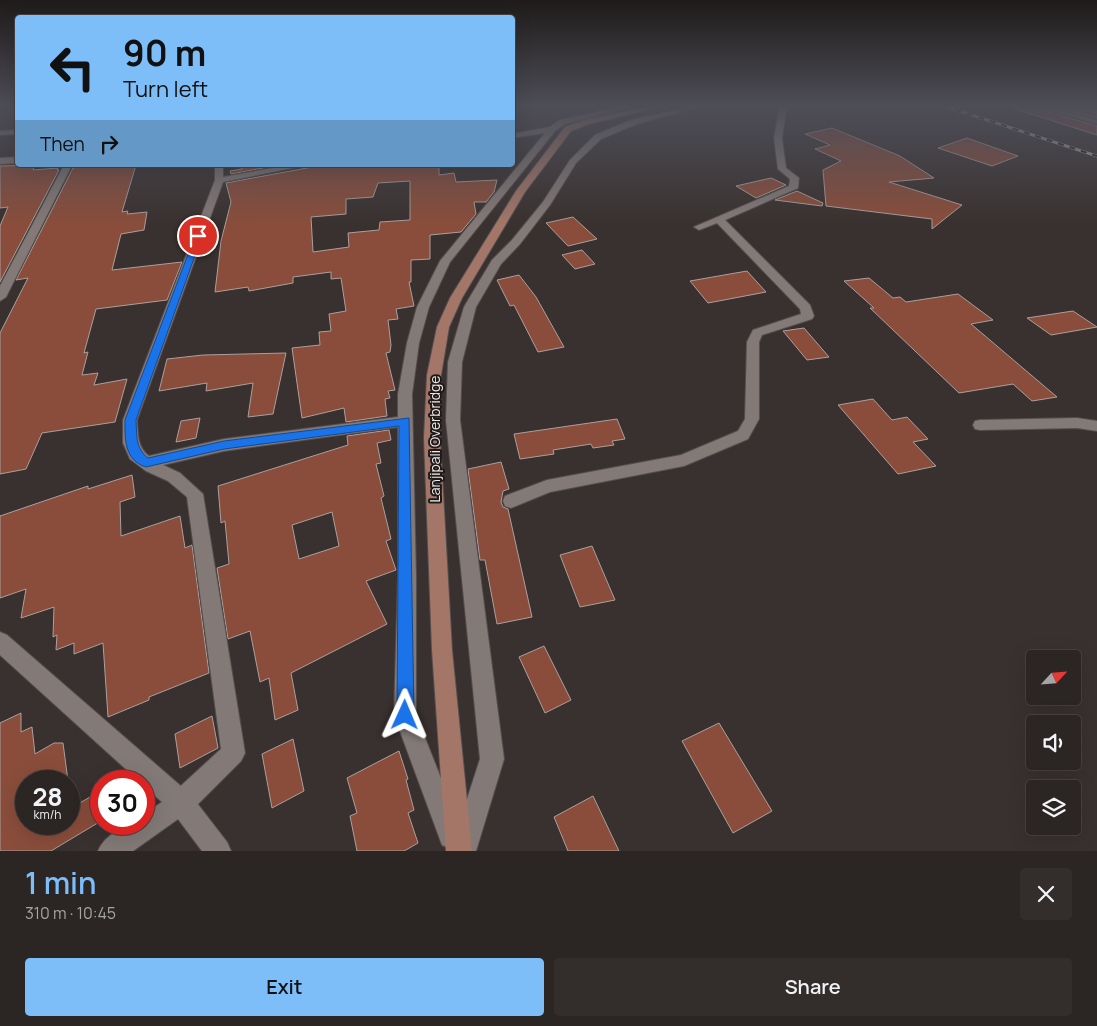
<!DOCTYPE html>
<html lang="en">
<head>
<meta charset="utf-8">
<style>
  :root { --surface:#2b2523; --page:#332d2b; --text:#f1f3f6; --muted:#a6a5a6; --line:#474241; --accent:#7dbef9 }
  body { margin:0; font-family:Manrope,sans-serif; background:var(--page); color:var(--text); height:100vh; display:flex; flex-direction:column; font-size:19px; white-space:nowrap }
  * { box-sizing:border-box; margin:0 }
  p { font-size:16px; color:var(--muted) }
  .icon { flex:none; width:28px; height:28px; fill:none; stroke:currentColor; stroke-width:2; stroke-linecap:round; stroke-linejoin:round }
  .map { position:relative; height:851px; overflow:hidden }
  .sheet { display:flex; flex-direction:column; background:var(--surface); flex:1 }
  .sheet>* { flex:none }
  .guide { position:absolute; left:15px; top:15px; width:500px; height:152px; border-radius:5px; box-shadow:0 5px 20px #0002,0 0 0 1px var(--line); background:#7dbef9; color:#111; overflow:hidden }
  .needle { width:32px; rotate:64deg }
  .controls { position:absolute; left:1026px; top:650px; display:grid; gap:10px }
  .controls a { display:grid; place-items:center; width:55px; height:55px; border-radius:5px; background:var(--surface); box-shadow:0 5px 20px #0002,0 0 0 1px var(--line); font-size:25px }
  .speed { position:absolute; left:15px; top:770px; display:flex; gap:10px; font-size:25px; font-weight:700; text-align:center }
  .speed>* { display:grid; place-content:center; width:65px; height:65px; border-radius:50%; background:var(--surface); box-shadow:0 5px 20px #0002,0 0 0 1px var(--line); line-height:1 }
  .speed small { font-size:12px; font-weight:400 }
  .speed .limit { border:8px solid #d22; background:#fff; color:#111 }
  .pin { position:absolute; display:grid; place-items:center; width:42px; height:42px; color:#fff; margin:-21px; border:2px solid #fff; border-radius:50%; box-shadow:0 1px 5px #0007 }
  .me { position:absolute; width:55px; margin:-28px; rotate:1deg; stroke-linejoin:round; filter:drop-shadow(0 0 4px #0008) }
  .turn { display:flex; align-items:center; gap:18px; height:105px; padding:0 25px; font-size:22px }
  .turn .icon { width:65px; height:65px; stroke-width:2.5 }
  .turn b { display:block; font-size:35px; line-height:42px }
  .then { display:flex; align-items:center; height:48px; padding:0 25px; background:#0003; gap:10px; font-size:19px }
  .round { display:grid; place-items:center; flex:none; width:52px; height:52px; border-radius:5px; background:var(--page) }
  .overview { display:flex; align-items:center; justify-content:space-between; height:85px; padding:0 25px }
  h1 { font-size:30px; font-weight:600; line-height:38px; color:var(--accent) }
  .action { display:flex; gap:10px; margin-top:auto; padding:10px 25px }
  .action a { flex:1; height:58px; border-radius:5px; background:var(--accent); color:#111; font-size:20px; font-weight:600; line-height:58px; text-align:center }
  .action a+a { background:var(--page); color:var(--text) }
  .map>svg:first-child { display:block }
  .building { fill:#8a4d3b; stroke:#aaa09d; fill-rule:evenodd }
  .lines { fill:none; stroke-linecap:round; stroke-linejoin:round }
  .service-casing { stroke:#554f4d; stroke-width:2 }
  .minor-casing { stroke:#554f4d; stroke-width:2 }
  .tertiary-casing { stroke:#554f4d; stroke-width:2 }
  .secondary-casing { stroke:#554f4d; stroke-width:2 }
  .service { fill:#837a77; fill-rule:evenodd }
  .minor { fill:#837a77; fill-rule:evenodd }
  .tertiary { fill:#837a77; fill-rule:evenodd }
  .secondary { fill:#a47668; fill-rule:evenodd }
  .rail-casing { stroke:#b0a9a8; stroke-width:3 }
  .rail { stroke:#1e1a19; stroke-width:2; stroke-dasharray:6; stroke-linecap:butt }
  .route { fill:#1a73e8; stroke:#114b97 }
  .labels { text-anchor:middle; stroke-width:4; stroke-linejoin:round; paint-order:stroke }
  .street-label { font-size:14px; fill:#ede7e6; stroke:#1e1a19 }
</style>
</head>
<body>
<div class="map">
<svg width="1097" height="851" viewBox="0 0 1097 851">
  <rect width="100%" height="100%" fill="#39312f"/>
  <g class="building">
    <path d="M1016,106h18l1,2 62,18v9l-82,-26z"/>
    <path d="M1049,106h48v12z"/>
    <path d="M832,128l68,28 34,22 -45,4 73,23 -30,24v-10l-106,-13 -3,-36 18,-9 -26,-12 15,-4 -25,-11z"/>
    <path d="M967,138l51,18 -26,10 -54,-18z"/>
    <path d="M34,165l-1,5 25,-2 -1,2h2l-59,112v-56l8,-19 -8,1v-42z"/>
    <path d="M92,165h44l-14,47 6,-1 -1,3 20,-2 -3,18 -23,4 -9,36 70,-8 -15,38 -71,9 -12,44 4,-1 -6,23 16,-2 -4,12 33,-6 -12,43 -73,11 -16,36 -26,5v-141l28,-55 -12,2 57,-112z"/>
    <path d="M241,165h38l-48,9 -1,-3 12,-2z"/>
    <path d="M323,165h116v10l15,-2 2,9 41,-2 -3,12 -8,10h-12l2,12 -15,18 -31,3v24l-19,1v22h-2l5,24 -18,3 2,10 -10,1 3,25 -1,7 -4,1 9,37 -7,1 2,7 -5,1 2,17 -41,6 -2,-14 -42,10 -10,-70 28,-3 -1,-13 12,-1 -2,-17 17,-3 -5,-33 -10,1v-7l-38,5v6l-44,8 -1,-4 -33,5 6,-51 10,-39 -5,-19zM410,181v39l-30,2 -1,8 -31,3 1,14 -36,5 -2,-35 35,-3v-15l27,-2 5,-14z"/>
    <path d="M771,178l15,7 -30,13 -20,-12z"/>
    <path d="M797,191l26,12 -1,3 -47,-6z"/>
    <path d="M573,217l24,22 -29,7 -22,-23z"/>
    <path d="M582,250l13,14 -20,5 -13,-14z"/>
    <path d="M747,271l19,21 -58,11 -18,-22z"/>
    <path d="M519,275l17,22 28,50 -26,5 -24,-47 -4,1 -13,-26z"/>
    <path d="M869,278l24,20 7,-1 6,5 52,-8 35,26 -22,4 86,73 -25,4 -19,-17 -54,9 -89,-85h4l-30,-27z"/>
    <path d="M1073,311l24,16 -46,8 -24,-17z"/>
    <path d="M804,328l25,29 -22,3 -24,-29z"/>
    <path d="M286,353l-13,61 -25,3 5,-34 -47,8 1,-8 -48,8 8,-32 36,-4z"/>
    <path d="M873,399l19,21 15,-3 21,22 -15,3 23,24 -38,8 -60,-69z"/>
    <path d="M200,418l-4,20 -20,4 5,-21z"/>
    <path d="M617,419l8,20 -13,2 2,4 -21,3 -2,-4 -38,6 1,4 -34,5 -6,-25z"/>
    <path d="M389,430l2,10 -14,3 4,20 -5,1 8,32 -3,2 10,41 -5,2 10,29 -30,11 21,43 -96,49 7,37 -23,10 -6,-42 -9,4 -10,-51 -22,8 -11,-71 12,-4 -4,-43 -4,2 -3,-37 130,-41 -1,-9zM332,512l7,34 -40,13 -7,-34z"/>
    <path d="M501,462l8,27 -6,2 -2,11 2,5 5,2 24,108 -35,7 -12,-64h-5l-12,-91z"/>
    <path d="M132,475l3,22 -15,5 1,34 59,-20 5,32 7,-3 17,128 -60,24v3l-41,17 -5,-74 -29,11v-11l-18,7 1,-15 -4,2 1,-30 -33,11 5,-29 -26,9v-82l88,-30v3z"/>
    <path d="M592,546l23,54 -35,7 -20,-52z"/>
    <path d="M544,646l27,54 -26,13 -26,-56z"/>
    <path d="M21,713v19l11,-5 3,27 19,-11h9l5,38h-42v43h43v-15l30,-17 2,29 -50,30h-51v-128z"/>
    <path d="M212,716l6,32 -38,20 -5,-34z"/>
    <path d="M719,723l53,88 -39,22 -51,-92z"/>
    <path d="M293,739l11,52 -32,17 -10,-54z"/>
    <path d="M399,751l9,28 -2,1 8,30 -6,3 10,30 -14,8h-47l-7,-35 7,-3 -10,-35z"/>
    <path d="M593,796l26,55h-51l-14,-34z"/>
  </g>
  <g class="lines">
    <defs>
      <path id="service" d="M1036,106h7l54,14v4z"/>
      <g id="minor">
        <path d="M624,106h11l-70,18 -10,7 -105,131 -21,45 -10,36 -7,51 4,183v138l43,109 21,-65 -34,-339 2,-58 16,-55 28,-47 20,-20 31,-38 27,-42 25,-25 36,-15 61,-14h10l-65,18 -36,15 -25,24 -26,42 -30,39 -19,20 -25,43 -14,55 -2,58 44,339 -28,92h-26l1,-2 -9,-4 -48,-130 4,-138v-150l-174,24 -61,14 17,8 23,21 42,259 -4,8 -51,51 -9,3 -9,-3 -3,-9 3,-9 49,-45 -34,-252 -19,-16 -22,-10 -16,-12 -7,-16v-23l92,-240v-15h8v12l66,-12h19l-85,17 -86,238c1,14 0,27 12,36l75,-17 174,-22v-23l9,-51 10,-36 23,-46 105,-128 -33,5v-4l38,-7 9,-7z"/>
        <path d="M780,106h7l-5,32 4,30 13,10 -1,10 -73,32 85,85 4,11 -2,3 -50,16 -3,7v77l-11,20 -64,27 -134,26 -39,16 -6,-2 -2,-5 2,-5 42,-16 134,-25 57,-24 7,-12 2,-77 6,-12 48,-16 -1,-5 -83,-86 -18,7 -5,-3 95,-41 1,-7 -12,-10 -4,-31z"/>
        <path d="M18,130v4l-18,1v-4z"/>
        <path d="M18,157v6l-18,1v-6z"/>
        <path d="M1077,418l20,3v10l-20,-3 -97,2 -5,-1 -2,-4 2,-4 5,-1z"/>
      </g>
      <g id="tertiary">
        <path d="M64,165h8l-66,132 -6,4v-15z"/>
        <path d="M0,632l7,3 183,159 37,48 4,9h-29l-24,-32 -45,32h-35c7,-17 28,-27 46,-27v-10l18,-12 -18,-16v-5h-5l-139,-126z"/>
      </g>
      <path id="secondary" d="M652,106h12l-75,18 -18,7 -46,61 -63,106 -13,29 -8,48 -1,63 12,212 20,201h-26l-14,-201 -8,-212 3,-63 10,-48 13,-29 66,-107 49,-64 19,-7z"/>
    </defs>
    <use href="#service" class="service-casing"/>
    <use href="#minor" class="minor-casing"/>
    <use href="#tertiary" class="tertiary-casing"/>
    <use href="#secondary" class="secondary-casing"/>
    <use href="#service" class="service"/>
    <use href="#minor" class="minor"/>
    <use href="#tertiary" class="tertiary"/>
    <use href="#secondary" class="secondary"/>
    <defs>
      <path id="rail" d="M944,106l153,50"/>
    </defs>
    <use href="#rail" class="rail-casing"/>
    <use href="#rail" class="rail"/>
  </g>
  <linearGradient id="sky" x2="0" y2="1"><stop stop-color="#1f1b1a"/><stop offset="0.47" stop-color="#4e4e58"/><stop offset="1" stop-color="#4e4e58" stop-opacity="0"/></linearGradient>
  <rect width="1097" height="225" fill="url(#sky)"/>
  <path class="route" d="M198,233l4,3 -66,184c1,15 -1,28 12,38l76,-17 185,-23 5,297 -3,6 -6,3 -6,-3 -2,-6 2,-289 -175,23 -78,18c-22,-7 -21,-28 -21,-47l70,-184z"/>
  <g class="labels">
    <g class="street-label">
      <text transform="translate(435 439) rotate(-90)" y="5">Lanjipali Overbridge</text>
    </g>
  </g>
</svg>
<div class="controls">
<a><svg class="needle" viewBox="-14 -14 28 28"><path d="M0-13l5 13h-10z" fill="#e53935"/><path d="M0 13l5-13h-10z" fill="#a6a5a6"/></svg></a>
<a><svg class="icon" aria-label="sound" viewBox="0 0 24 24"><path d="M4 9h4l5-4v14l-5-4H4zM17 9q2 3 0 6"/></svg></a>
<a><svg class="icon" aria-label="layers" viewBox="0 0 24 24"><path d="M12 4l9 5-9 5-9-5zM3 14l9 5 9-5"/></svg></a>
</div>
<div class="speed"><div>28<small>km/h</small></div><div class="limit">30</div></div>
<div class="pin" style="left:198px;top:236px;background:#d93025"><svg class="icon" aria-label="arrive" viewBox="0 0 24 24"><path d="M6 21V4h12l-3 4 3 4H6"/></svg></div>
<svg class="me" style="left:405px;top:715px" viewBox="-20 -20 40 40"><path d="M0-17L14 15 0 8-14 15z" fill="#1a73e8" stroke="#fff" stroke-width="4"/></svg>
<div class="guide">
<div class="turn"><svg class="icon" aria-label="left" viewBox="0 0 24 24"><path d="M17 20v-9H6M10 6l-5 5 5 5"/></svg><div><b>90 m</b>Turn left</div></div>
<div class="then">Then<svg class="icon" aria-label="right" viewBox="0 0 24 24"><path d="M7 20v-9h11M14 6l5 5-5 5"/></svg></div>
</div>
</div>
<section class="sheet">
<div class="overview"><div><h1>1 min</h1><p>310 m · 10:45</p></div><a class="round"><svg class="icon" aria-label="close" viewBox="0 0 24 24"><path d="M6 6l12 12M18 6L6 18"/></svg></a></div>
<div class="action"><a>Exit</a><a>Share</a></div>
</section>
</body>
</html>
